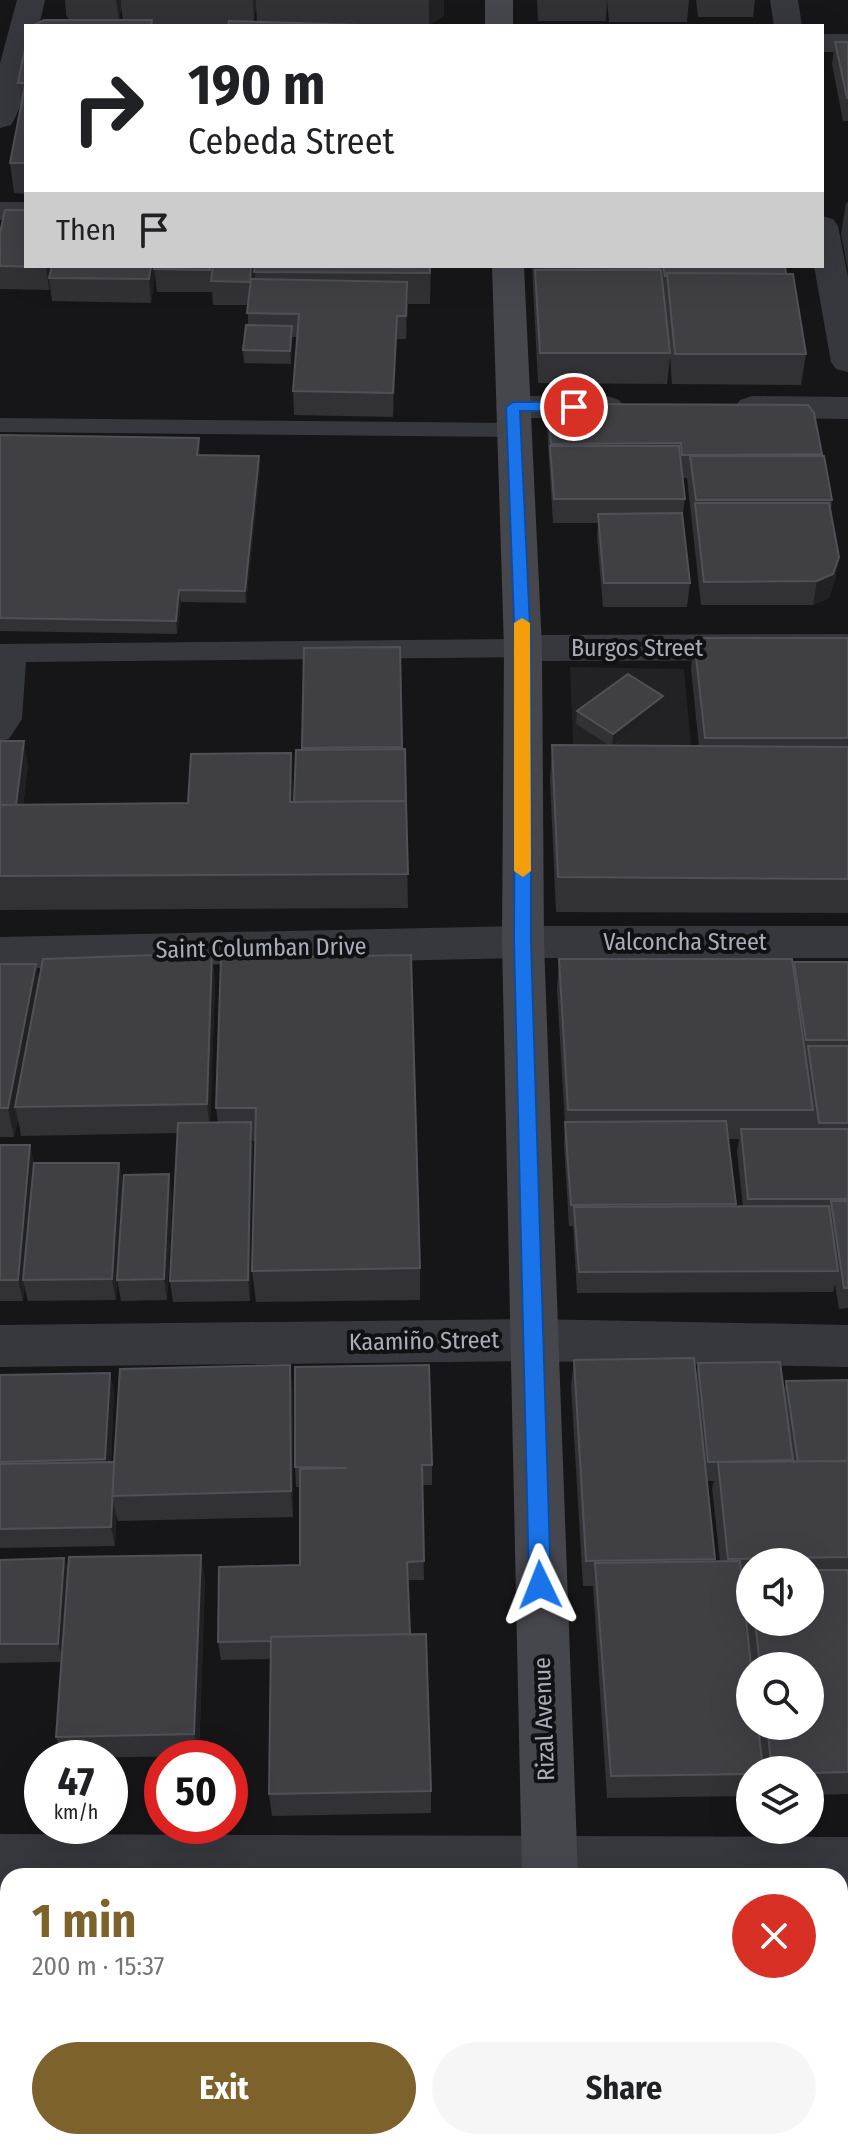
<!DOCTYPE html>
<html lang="en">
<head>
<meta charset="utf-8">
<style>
  :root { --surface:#fff; --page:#f6f6f6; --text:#202124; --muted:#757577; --accent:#7e622b }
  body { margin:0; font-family:"Fira Sans Condensed",sans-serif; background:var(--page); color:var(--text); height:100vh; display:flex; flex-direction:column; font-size:30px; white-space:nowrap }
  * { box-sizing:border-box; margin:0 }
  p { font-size:26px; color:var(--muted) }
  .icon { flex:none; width:44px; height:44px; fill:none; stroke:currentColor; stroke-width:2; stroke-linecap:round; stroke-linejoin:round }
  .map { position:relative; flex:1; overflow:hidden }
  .sheet { position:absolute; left:0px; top:1868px; width:848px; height:282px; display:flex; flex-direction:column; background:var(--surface); border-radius:24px 24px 0 0; box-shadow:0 8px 32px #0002 }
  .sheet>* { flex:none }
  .banner { position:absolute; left:24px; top:24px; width:800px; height:244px; border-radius:0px; box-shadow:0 8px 32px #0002; background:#fff; color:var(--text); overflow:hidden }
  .buttons { position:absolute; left:736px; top:1548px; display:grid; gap:16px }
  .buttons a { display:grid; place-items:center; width:88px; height:88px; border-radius:50%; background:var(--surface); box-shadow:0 8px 32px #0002; font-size:40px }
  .speed { position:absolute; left:24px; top:1740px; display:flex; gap:16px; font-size:40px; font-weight:700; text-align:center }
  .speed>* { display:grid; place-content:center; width:104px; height:104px; border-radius:50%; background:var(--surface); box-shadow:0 8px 32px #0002; line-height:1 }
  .speed small { font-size:20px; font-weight:400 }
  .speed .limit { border:12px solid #d22; background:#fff; color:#111 }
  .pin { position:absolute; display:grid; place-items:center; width:68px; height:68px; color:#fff; margin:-34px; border:4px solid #fff; border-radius:50%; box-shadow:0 2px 8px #0007 }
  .me { position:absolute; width:88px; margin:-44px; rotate:358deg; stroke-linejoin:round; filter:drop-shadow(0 0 6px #0008) }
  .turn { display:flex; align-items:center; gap:28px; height:168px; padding:0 32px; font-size:36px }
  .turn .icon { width:104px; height:104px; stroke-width:2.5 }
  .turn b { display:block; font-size:56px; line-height:68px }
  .then { display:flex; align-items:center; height:76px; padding:0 32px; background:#0003; gap:16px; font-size:30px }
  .round { display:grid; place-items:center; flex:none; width:84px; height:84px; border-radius:42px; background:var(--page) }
  .head { display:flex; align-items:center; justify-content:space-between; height:136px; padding:0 32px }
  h1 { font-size:48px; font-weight:700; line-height:60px; color:var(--accent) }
  .button { display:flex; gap:16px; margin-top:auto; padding:16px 32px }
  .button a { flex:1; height:92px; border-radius:48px; background:var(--accent); color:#fff; font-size:32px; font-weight:700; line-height:92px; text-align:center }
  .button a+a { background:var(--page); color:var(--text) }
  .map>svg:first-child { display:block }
  .built { fill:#222225 }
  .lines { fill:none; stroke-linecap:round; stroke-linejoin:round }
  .service { fill:#37383d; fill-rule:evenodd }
  .minor { fill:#37383d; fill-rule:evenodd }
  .tertiary { fill:#37383d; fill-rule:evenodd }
  .secondary { fill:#45474d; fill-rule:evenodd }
  .wall { fill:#323236; fill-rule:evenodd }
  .shaded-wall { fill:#212124 }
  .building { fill:#3f3f44; stroke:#4f5156; stroke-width:2 }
  .route { fill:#1a73e8; stroke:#114b97; stroke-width:2 }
  .slow { fill:#f59e0b }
  .labels { text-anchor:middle; stroke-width:8; stroke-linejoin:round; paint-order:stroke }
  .street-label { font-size:24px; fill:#a8adb8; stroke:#111113 }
</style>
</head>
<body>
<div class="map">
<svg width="848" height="2149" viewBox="0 0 848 2149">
  <rect width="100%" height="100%" fill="#161618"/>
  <path class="built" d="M570,667l114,2 9,99 -119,-1z"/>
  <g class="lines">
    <g class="service">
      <path d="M0,418l514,5 8,2 4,5 -4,5 -8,2 -514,-5z"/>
      <path d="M523,639l9,3 4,6 -4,6 -9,3 -497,5 -4,57 -13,20 -9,2v-97z"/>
    </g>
    <g class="minor">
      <path d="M17,0h28l-6,26h-13c0,31 3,72 -15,99l-11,3v-65z"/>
      <path d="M770,0h28l4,26h-28z"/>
      <rect x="822" y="34" width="26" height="18"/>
      <rect x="0" y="202" width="26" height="18"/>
      <path d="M822,216l11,3 5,7 10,51v95l-12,-3 -5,-7 -17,-96h8z"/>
      <path d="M513,396h94l12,4 5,7 -5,7 -12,4h-94l-12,-4 -5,-7 5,-7z"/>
      <path d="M752,396l96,1v22l-96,-1 -12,-4 -5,-7 5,-7z"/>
      <path d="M523,926h325v32h-325l-523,11v-32z"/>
      <path d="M532,1319l316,6v42l-316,-6 -532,6v-42z"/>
      <path d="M0,1834l848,3v56h-8v-17h-832v14h-8z"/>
    </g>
    <path class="tertiary" d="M848,634v26l-325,1 -13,-4 -6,-9 6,-9 13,-4z"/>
    <g class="secondary">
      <rect x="485" y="0" width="28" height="26"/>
      <path d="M492,266h32l18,382 2,294 34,934h-56l-20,-934 2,-294z"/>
      <rect x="528" y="2142" width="60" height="7"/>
    </g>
  </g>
  <g class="wall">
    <path d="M65,0h379v16l-15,9 -277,-1v2l-83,-7 -3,-4zM256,5l1,17h-3zM121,7l2,13h-4z"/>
    <path d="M537,0h70l-1,21h-68z"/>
    <path d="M607,0h82l-2,22h-78z"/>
    <path d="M696,0h59l-2,17h-55z"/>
    <path d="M835,42h13v79h-5l-11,-57z"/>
    <path d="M18,83h8v111l-12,-1 -4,-30 11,-59z"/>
    <path d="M848,202v68l-7,-36 5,-31z"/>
    <path d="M0,233l26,33h405l-1,38h-22l-2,35h-9l-4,78 -99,-2 -1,-24 4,-54h-5l-1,27 -47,-1 -1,-13 5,-25v-20h-35l-1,-13h-55l-2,-17 -4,28 -99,-2 -2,-16 -1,5 -49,-1z"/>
    <path d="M532,266h253l21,88 -5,31 -129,-1 -2,-27 -3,27 -129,-1z"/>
    <path d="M548,404l274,50 10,46 -1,11 8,46 -4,23 -6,18 -16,7h-112l-14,-127h-5l3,21 -3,20 8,64 -3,24h-84l-6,-70 1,-14h-45l-6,-95z"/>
    <path d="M0,435l199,3 1,17 59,1 1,13 -14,134 -65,-1 -4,32 -177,-3z"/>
    <path d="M694,638h154v275l-292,-1 -6,-132 2,-35 58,1 -34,-22 1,-13 84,-2 -47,37h85l-8,-77z"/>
    <path d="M400,647l2,102h3l3,159 -408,2v-169l28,23 -5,41 165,-2 105,-15v14h1l8,-54z"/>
    <path d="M212,953l3,30 -5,140h8l-2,-15 5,-150 199,310v32l-164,2 -4,-31 3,-130h-3l-2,160 -77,1 -3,-21 7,-148 -156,3 -3,-17 -4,18h-14v-173l39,14z"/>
    <path d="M559,959l234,6 55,-3v346l-9,1 -4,-25 -2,8 -256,1 -4,-67h-4l-5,-82 1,-20 -8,-135zM728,1139h11l-2,12 6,56h-7z"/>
    <path d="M0,1145l34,19 85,-1 4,21 -7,116 -88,1 -4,-16 -1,16h-23z"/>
    <path d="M172,1196l-5,104 -46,1 -4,-21z"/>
    <path d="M574,1360l122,16 2,-13 86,27 2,-9 62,-1v414l-38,1v-25h-47l-5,-44h52v-60h-59l-1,130 -143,2 -14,-212h-10l-12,-200zM707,1481h7l-2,7 8,73h-6zM750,1562h60v60h-60zM742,1583h4l-3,12z"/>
    <path d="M110,1373l4,20 -3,69h3l179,-71v126l-175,4 -2,-6 -1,31 -115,2v-173z"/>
    <path d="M432,1465v20h-10l2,95h-16l2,54 21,157v22l-159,3 -3,-22 2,-135 -50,1 -3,-18 82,-77v-78h-4l-1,-20z"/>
    <path d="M64,1558l4,14 137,7 -6,177 -136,2 -7,-21 5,-75 -61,1v-103z"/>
    <path d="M848,2024v125h-81l-88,-7h161z"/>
  </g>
  <g class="shaded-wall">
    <path d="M116,0h5v7l-2,14z"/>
    <path d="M253,0h3l-2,25z"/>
    <path d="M429,0h15v16l-15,9z"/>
    <path d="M46,266h8l-5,12 1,7 -1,5z"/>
    <path d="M151,266h6l-3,3 1,6 -4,28 -2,-24z"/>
    <path d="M251,266h5l-5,39 -1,-23z"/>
    <path d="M407,282l1,23 -2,34v-23z"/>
    <path d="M397,316v23l-4,78v-24z"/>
    <path d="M292,326v13l-1,25 -1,-13z"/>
    <path d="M199,438l1,13 -2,17 -1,-13z"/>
    <path d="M259,456l1,13 -14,134 -1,-12z"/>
    <path d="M839,557l-4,23 -6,18 -16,7 4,-24z"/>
    <path d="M179,590l2,12 -4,32 -1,-13z"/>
    <path d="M663,696l-2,13 -49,38 1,-13z"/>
    <path d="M24,741l4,23 -9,74 -5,-24z"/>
    <path d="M291,753l2,35 -1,49 -2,-35z"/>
    <path d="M212,953l3,30 -5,149 -3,-28z"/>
    <path d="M36,964l6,29 -27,114 3,12 -4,18 -6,-29z"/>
    <path d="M251,1122l2,22 -3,157 -2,-21z"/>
    <path d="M30,1145l5,22 -12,113 1,5 -1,16 -5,-21z"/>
    <path d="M119,1163l4,21 -7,116 -4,-21z"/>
    <path d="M169,1174l3,22 -5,104 -3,-21z"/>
    <path d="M290,1365l3,26v126l-2,-26z"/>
    <path d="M110,1373l4,20 -4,86 -5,-20z"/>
    <path d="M112,1496l4,19 -1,31 -4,-19z"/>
    <path d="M201,1555l4,24 -6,177 -5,-22z"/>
    <path d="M64,1558l5,19 -5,85 -6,-18z"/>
  </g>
  <g class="building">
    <path d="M44,20h108l-1,6h-119z"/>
    <path d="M229,21l131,4v1h-132z"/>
    <path d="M835,42h13v56h-1z"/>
    <path d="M26,44v39h-8z"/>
    <path d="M25,85l1,78h-16z"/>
    <path d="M5,210h21v56h20v1l-46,-1v-33z"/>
    <path d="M52,266h99l-2,13 -100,-1z"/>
    <path d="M155,266h55v4l-56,-1z"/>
    <path d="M213,266h38l-1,16 -39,-1z"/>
    <path d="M255,266h175v7l-176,-1z"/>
    <path d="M535,266h124v2l-124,-1z"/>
    <path d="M663,266h122l1,8 -119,-1v3h-2z"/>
    <path d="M535,270h126l9,83h-130z"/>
    <path d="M667,273l126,1 13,80h-131z"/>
    <path d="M251,279l156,3 -1,34h-9l-4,77 -100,-2 6,-77 -52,-1z"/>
    <path d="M246,325l46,1 -2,25 -47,-1z"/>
    <path d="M548,404l260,1 6,8 8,41 -140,1 -1,-12 -130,1z"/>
    <path d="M0,435l199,3 -2,17 62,1 -14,135 -66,-1 -3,31 -176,-3z"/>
    <path d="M550,446h129l6,53h-131z"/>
    <path d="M690,456h134l8,44h-136z"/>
    <path d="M695,503h134l10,54 -6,17 -16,7 -113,1z"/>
    <path d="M682,513l8,70h-86l-6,-69z"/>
    <path d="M694,638h154v100h-143z"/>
    <path d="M400,647l2,100 -100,1 2,-100z"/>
    <path d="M628,674l35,22 -50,38 -36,-23z"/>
    <path d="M0,741h24l-8,64h-16z"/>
    <path d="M552,745l296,2v132l-290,-2z"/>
    <path d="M405,749l1,52 -112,1 2,-52z"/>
    <path d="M291,753l-1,49 116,-1 2,73 -408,2v-71l188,-2 3,-49z"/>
    <path d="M212,953l-5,151 -192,3 28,-148z"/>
    <path d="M411,955l9,313 -168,3 4,-163h-40l5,-150z"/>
    <path d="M559,959h233l21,151h-245z"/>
    <path d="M794,962h54v78h-42z"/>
    <path d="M0,964h36l-28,144h-8z"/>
    <path d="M808,1046h40v77h-29z"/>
    <path d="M726,1121l10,83 -165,1 -6,-83z"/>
    <path d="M251,1122l-3,158 -78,1 8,-158z"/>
    <path d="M741,1129h107v70h-100z"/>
    <path d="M0,1145h30l-12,135h-18z"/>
    <path d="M34,1163h85l-7,116 -89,1z"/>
    <path d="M169,1174l-5,105 -47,1 7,-105z"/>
    <path d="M831,1201h17v87h-4z"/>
    <path d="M829,1206l9,65 -259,1 -5,-65z"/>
    <path d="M694,1358l21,201 -129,2 -12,-201z"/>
    <path d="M780,1362l13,98 -85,2 -10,-99z"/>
    <path d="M290,1365l1,126 -179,5 8,-127z"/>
    <path d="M429,1365l3,100h-10l2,96 -17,1 3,72 -139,3v4l-53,1 1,-75 81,-2v-96l47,-1 -52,-1v-100z"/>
    <path d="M110,1373l-5,86 -105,3v-87z"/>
    <path d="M848,1380v81l-50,1 -12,-81z"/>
    <path d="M848,1461v96l-120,2 -10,-97z"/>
    <path d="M114,1462l-3,65 -111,2v-65z"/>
    <path d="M201,1555l-7,179 -138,3 13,-180z"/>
    <path d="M64,1558l-6,86h-58v-84z"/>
    <path d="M740,1561l11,105h-1v60h8l5,44h-13v4l-139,2 -16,-213z"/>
    <path d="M810,1570h38v202l-38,1v-3h-38l-5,-44h43v-60h-50l-5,-44h55z"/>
    <path d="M426,1634l5,157 -162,3 2,-157z"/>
    <rect x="840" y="2024" width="8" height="118"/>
    <rect x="208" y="2142" width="233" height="7"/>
  </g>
  <path class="route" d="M513,402h61l7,5 -7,4h-54l11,237v294l20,643 -3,7 -8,3 -8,-3 -3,-7 -15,-643 1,-294 -9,-241z"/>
  <path class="slow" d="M522,618l8,5 1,248 -8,6 -9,-6v-248z"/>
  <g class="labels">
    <g class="street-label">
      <text x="637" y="656">Burgos Street</text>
      <text x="685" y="950">Valconcha Street</text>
      <text transform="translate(261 948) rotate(-1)" y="8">Saint Columban Drive</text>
      <text transform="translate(424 1341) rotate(-1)" y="8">Kaamiño Street</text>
      <text transform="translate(544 1719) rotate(-92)" y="8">Rizal Avenue</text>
    </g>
  </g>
</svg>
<div class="buttons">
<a><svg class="icon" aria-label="sound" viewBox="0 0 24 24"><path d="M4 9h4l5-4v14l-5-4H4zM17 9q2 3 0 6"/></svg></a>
<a><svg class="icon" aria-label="search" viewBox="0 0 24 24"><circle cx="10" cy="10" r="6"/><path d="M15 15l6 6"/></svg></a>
<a><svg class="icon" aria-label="layers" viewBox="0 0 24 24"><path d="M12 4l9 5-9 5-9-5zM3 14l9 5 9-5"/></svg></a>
</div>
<div class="speed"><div>47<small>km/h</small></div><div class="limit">50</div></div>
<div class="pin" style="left:574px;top:407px;background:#d93025"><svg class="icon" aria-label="arrive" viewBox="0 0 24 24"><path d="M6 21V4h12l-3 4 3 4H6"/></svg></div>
<svg class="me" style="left:540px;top:1585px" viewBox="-20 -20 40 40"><path d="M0-17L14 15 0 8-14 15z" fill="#1a73e8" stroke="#fff" stroke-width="4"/></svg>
<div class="banner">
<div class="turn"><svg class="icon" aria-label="right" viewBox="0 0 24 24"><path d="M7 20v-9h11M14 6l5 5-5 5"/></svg><div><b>190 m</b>Cebeda Street</div></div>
<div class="then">Then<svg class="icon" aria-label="arrive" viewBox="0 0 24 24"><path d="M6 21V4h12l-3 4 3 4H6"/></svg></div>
</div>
<section class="sheet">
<div class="head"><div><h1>1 min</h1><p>200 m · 15:37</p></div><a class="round" style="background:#d93025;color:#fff"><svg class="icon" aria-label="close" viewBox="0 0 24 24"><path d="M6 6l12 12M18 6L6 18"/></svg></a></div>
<div class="button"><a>Exit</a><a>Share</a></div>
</section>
</div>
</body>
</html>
